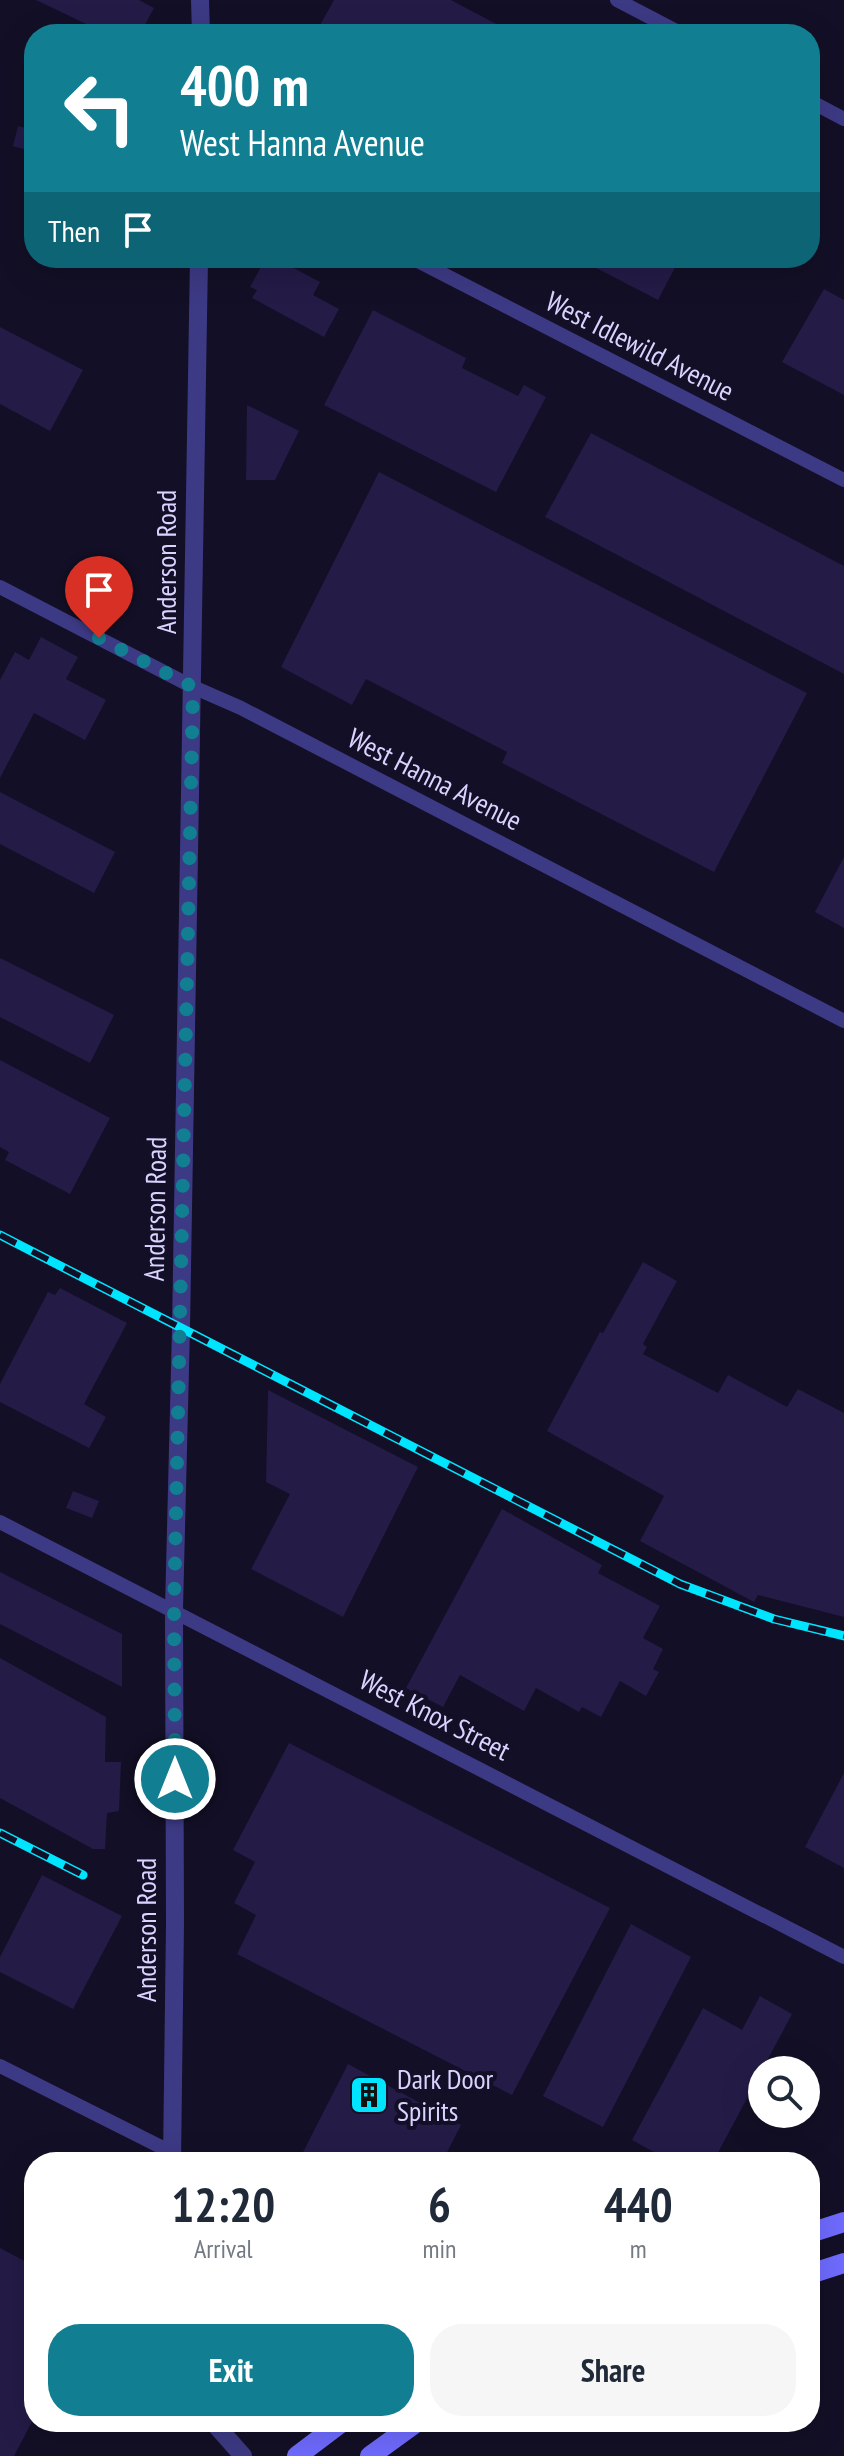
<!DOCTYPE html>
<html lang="en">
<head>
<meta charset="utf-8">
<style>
  :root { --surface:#fff; --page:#f6f6f7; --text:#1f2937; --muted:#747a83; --accent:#117e91 }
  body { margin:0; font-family:"PT Sans Narrow",sans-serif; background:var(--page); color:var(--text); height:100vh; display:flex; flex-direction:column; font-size:30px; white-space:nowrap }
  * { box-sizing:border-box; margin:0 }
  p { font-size:26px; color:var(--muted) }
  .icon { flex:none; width:44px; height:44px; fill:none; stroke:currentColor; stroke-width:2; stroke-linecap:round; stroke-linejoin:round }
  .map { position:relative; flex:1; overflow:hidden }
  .sheet { position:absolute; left:24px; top:2152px; width:796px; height:280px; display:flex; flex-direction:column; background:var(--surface); border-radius:32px; box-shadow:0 8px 32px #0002 }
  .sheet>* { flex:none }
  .guide { position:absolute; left:24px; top:24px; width:796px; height:244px; border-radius:32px; box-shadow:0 8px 32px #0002; background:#117e91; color:#fff; overflow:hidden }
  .buttons { position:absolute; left:748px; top:2056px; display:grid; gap:16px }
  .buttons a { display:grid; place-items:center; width:72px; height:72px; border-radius:50%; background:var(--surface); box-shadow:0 8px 32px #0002; font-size:40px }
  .pin { position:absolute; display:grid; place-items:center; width:68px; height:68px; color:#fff; margin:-82px -34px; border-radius:50% 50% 50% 0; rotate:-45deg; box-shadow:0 0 8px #0007 }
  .pin .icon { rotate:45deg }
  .me { position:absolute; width:88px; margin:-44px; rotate:0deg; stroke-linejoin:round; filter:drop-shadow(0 0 6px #0008) }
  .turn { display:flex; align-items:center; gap:28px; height:168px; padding:0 24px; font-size:36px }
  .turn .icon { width:104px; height:104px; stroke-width:2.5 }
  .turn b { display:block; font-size:56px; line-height:68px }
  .then { display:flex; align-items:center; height:76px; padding:0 24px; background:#0003; gap:16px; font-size:30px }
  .eta { display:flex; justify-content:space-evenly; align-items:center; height:136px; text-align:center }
  .eta b { font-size:48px; font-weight:600; line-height:56px }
  .cta { display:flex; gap:16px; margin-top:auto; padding:16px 24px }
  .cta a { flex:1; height:92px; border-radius:32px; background:var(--accent); color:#fff; font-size:32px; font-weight:600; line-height:92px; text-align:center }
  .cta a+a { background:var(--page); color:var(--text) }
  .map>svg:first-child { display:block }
  .building { fill:#241b47 }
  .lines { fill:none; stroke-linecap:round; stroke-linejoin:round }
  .minor { stroke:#3d3a85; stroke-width:14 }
  .tertiary { stroke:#3d3a85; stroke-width:18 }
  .secondary { stroke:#6f6bff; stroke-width:20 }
  .rail-casing { stroke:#00e5ff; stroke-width:9 }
  .rail { stroke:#130f26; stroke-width:6; stroke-dasharray:18; stroke-linecap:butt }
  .route { stroke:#117e91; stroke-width:14; stroke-dasharray:0 25.2 }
  .labels { text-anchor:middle; stroke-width:8; stroke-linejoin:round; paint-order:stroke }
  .street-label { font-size:28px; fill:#d9d4ff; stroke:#130f26 }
  .poi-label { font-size:28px; fill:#d9d4ff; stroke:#130f26; text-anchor:start }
</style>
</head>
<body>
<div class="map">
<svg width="844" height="2456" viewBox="0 0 844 2456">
  <rect width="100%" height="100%" fill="#130f26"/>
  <g class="building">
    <path d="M36,0h103l15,8 -14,26h-33z"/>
    <path d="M334,0h117l64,34h-200z"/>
    <path d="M18,126l16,4v22l-21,-6z"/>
    <path d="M266,258h9l45,24 -7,13 26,14 -15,28 -72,-39 5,-8 -7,-3z"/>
    <path d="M577,258h103l-22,42z"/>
    <path d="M824,289l20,11v95l-62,-33z"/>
    <path d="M373,310l93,48 -4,10 56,28 6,-11 22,12 -50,95 -172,-87z"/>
    <path d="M0,327l83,43 -33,61 -50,-27z"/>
    <path d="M247,405l52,26 -24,49h-29z"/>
    <path d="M591,433l253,133v108l-299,-157z"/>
    <path d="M379,472l428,221 -93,179 -212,-109 5,-11 -141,-73 -14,26 -71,-38z"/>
    <path d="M41,637l37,20 -12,22 40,21 -21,40 -51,-27 -34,65v-98l15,-28 14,8z"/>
    <path d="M0,792l115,60 -21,41 -94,-49z"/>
    <path d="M844,857v71l-29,-16z"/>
    <path d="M0,958l114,57 -24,48 -90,-46z"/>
    <path d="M0,1060l110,58 -40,76 -65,-34 4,-8 -9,-5z"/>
    <path d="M643,1262l34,19 -34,63 4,3 -4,7 75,39 10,-18 59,32 11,-18 46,24v204l-86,-22 -4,7 -114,-61 24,-45 -117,-65 53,-99 3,1z"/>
    <path d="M60,1288l67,35 -43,81 22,13 -17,31 -89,-46v-18l48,-92 7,3z"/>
    <path d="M268,1390l150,77 -75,150 -92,-48 39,-75 -24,-12z"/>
    <path d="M73,1491l26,10 -7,17 -26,-10z"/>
    <path d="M502,1509l100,56 -4,8 62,33 -17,32 20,11 -10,20 6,3 -13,24 -26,-15 -19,36 -19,-10 -3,5 -43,-24 -12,23 -64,-36 -17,32 -37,-19z"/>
    <path d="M0,1572l122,62v53l-122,-63z"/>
    <path d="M0,1658l106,59 -1,45h16l-2,49 -12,2 -2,36h-12l-93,-51z"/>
    <path d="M289,1743l321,165 -98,187 -275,-141 19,-39 -22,-12 21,-41 -22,-12z"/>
    <path d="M844,1773v95l-39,-21z"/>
    <path d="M42,1875l80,41 -49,93 -73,-37v-15z"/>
    <path d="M631,1924l60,33 -88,170 -60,-31z"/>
    <path d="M760,1996l32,18 -79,148h-41l-40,-22 71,-132 39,22z"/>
    <path d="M348,2064l113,61 -19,37h-144z"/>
    <path d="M0,2248l34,18v152l-20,38h-14z"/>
  </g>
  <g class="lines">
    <g class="minor">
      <path d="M617,0l65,34"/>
      <path d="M810,101l34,18"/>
      <path d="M412,258l432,222"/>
      <path d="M0,587l193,100 48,21 603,313"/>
      <path d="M0,1522l844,435"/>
      <path d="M0,2066l173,87"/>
    </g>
    <g class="tertiary">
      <path d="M200,0l1,34"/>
      <path d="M172,2162l3,-239 -1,-314 7,-281 18,-1070"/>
      <path d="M213,2422l30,34"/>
    </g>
    <g class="secondary">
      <path d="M810,2233l34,-11"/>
      <path d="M810,2274l34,-11"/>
      <path d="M297,2456l45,-34"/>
      <path d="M370,2456l47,-34"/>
    </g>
    <defs>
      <g id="rail">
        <path d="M0,1235l680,349 94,35 70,17"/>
        <path d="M0,1833l83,42"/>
      </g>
    </defs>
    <use href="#rail" class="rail-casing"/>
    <use href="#rail" class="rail"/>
  </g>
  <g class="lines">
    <path class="route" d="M99,638l94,49 -19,922 1,170"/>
  </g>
  <defs>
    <symbol id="building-square" viewBox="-11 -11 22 22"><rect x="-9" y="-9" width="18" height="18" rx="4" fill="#00e5ff" stroke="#130f26"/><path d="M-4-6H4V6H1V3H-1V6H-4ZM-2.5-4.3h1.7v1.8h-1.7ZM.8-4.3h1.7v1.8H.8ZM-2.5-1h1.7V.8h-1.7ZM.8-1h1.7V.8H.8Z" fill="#111"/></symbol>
  </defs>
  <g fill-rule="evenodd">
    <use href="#building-square" x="347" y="2073" width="44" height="44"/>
  </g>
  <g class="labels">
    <g class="street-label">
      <text transform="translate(640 346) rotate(27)" y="10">West Idlewild Avenue</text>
      <text transform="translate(166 562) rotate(-90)" y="10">Anderson Road</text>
      <text transform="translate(435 779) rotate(27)" y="10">West Hanna Avenue</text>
      <text transform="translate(155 1209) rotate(-89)" y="10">Anderson Road</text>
      <text transform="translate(435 1715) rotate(27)" y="10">West Knox Street</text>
      <text transform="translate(146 1930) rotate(-90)" y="10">Anderson Road</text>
    </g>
    <g class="poi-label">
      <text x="397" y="2089">Dark Door<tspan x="397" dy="32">Spirits</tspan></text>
    </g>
  </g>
</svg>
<div class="buttons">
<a><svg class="icon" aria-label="search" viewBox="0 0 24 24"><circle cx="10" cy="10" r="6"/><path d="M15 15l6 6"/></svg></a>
</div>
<div class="pin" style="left:99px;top:638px;background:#d93025"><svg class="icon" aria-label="arrive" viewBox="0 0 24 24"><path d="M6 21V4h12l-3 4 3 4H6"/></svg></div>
<svg class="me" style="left:175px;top:1779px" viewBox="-20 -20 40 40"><circle r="17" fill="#117e91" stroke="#fff" stroke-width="3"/><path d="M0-11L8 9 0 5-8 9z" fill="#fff"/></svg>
<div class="guide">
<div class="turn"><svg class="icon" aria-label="left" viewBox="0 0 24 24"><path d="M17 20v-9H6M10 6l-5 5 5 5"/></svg><div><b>400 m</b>West Hanna Avenue</div></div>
<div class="then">Then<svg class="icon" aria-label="arrive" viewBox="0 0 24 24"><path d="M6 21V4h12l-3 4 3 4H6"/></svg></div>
</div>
<section class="sheet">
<div class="eta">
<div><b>12:20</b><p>Arrival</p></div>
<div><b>6</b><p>min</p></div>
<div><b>440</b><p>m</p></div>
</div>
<div class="cta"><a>Exit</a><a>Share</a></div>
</section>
</div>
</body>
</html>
